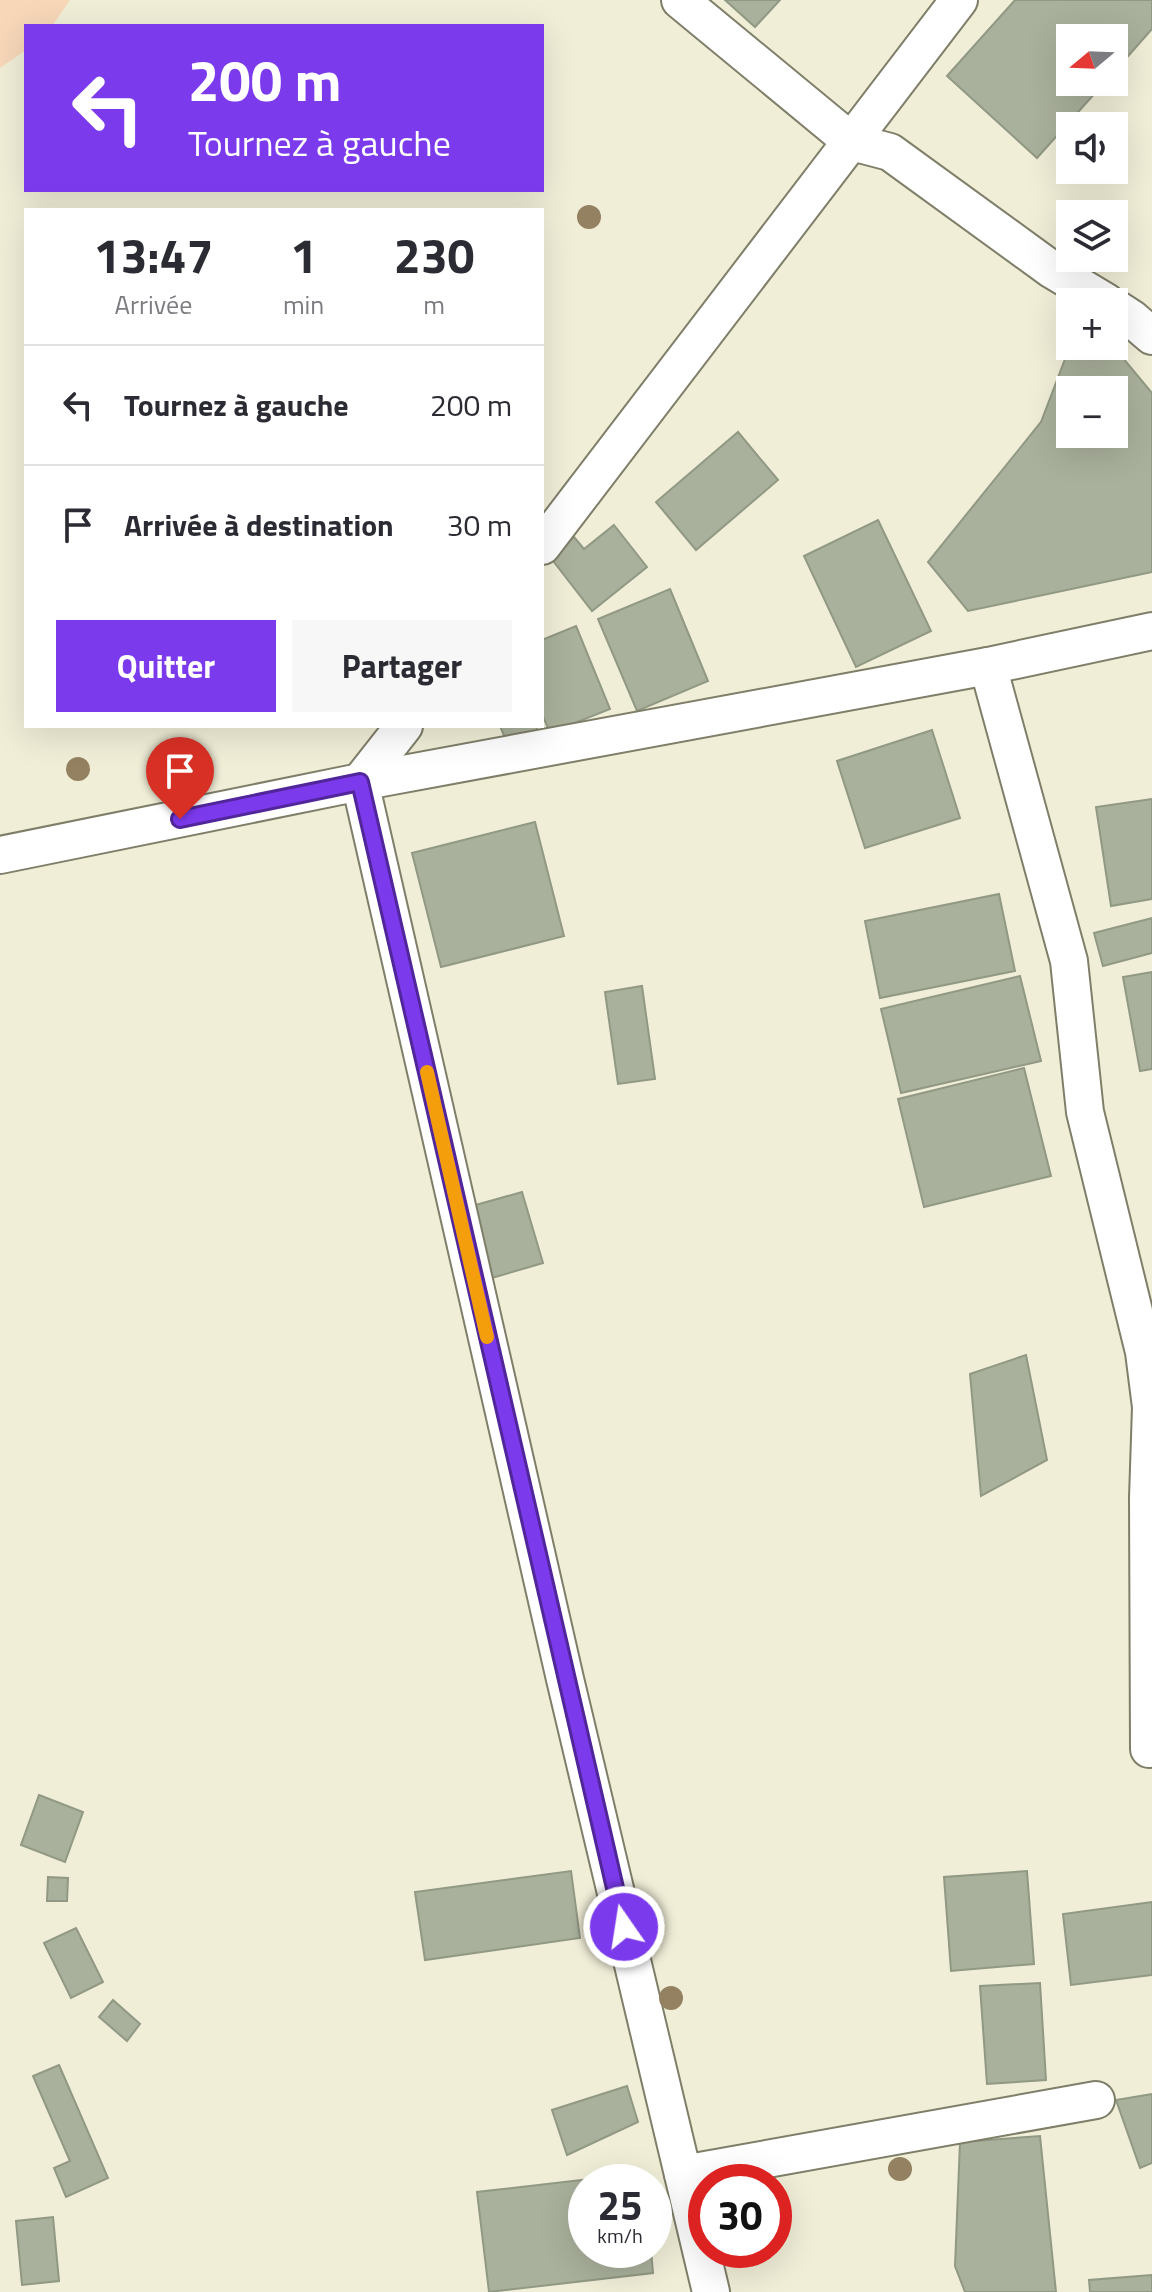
<!DOCTYPE html>
<html lang="fr">
<head>
<meta charset="utf-8">
<style>
  :root { --surface:#fff; --page:#f7f7f7; --text:#2b2b33; --muted:#7c7c81; --line:#e1e1e2; --accent:#7c3aed }
  body { margin:0; font-family:"Titillium Web",sans-serif; background:var(--page); color:var(--text); height:100vh; display:flex; flex-direction:column; font-size:30px; white-space:nowrap }
  * { box-sizing:border-box; margin:0 }
  p { font-size:26px; color:var(--muted) }
  .icon { flex:none; width:44px; height:44px; fill:none; stroke:currentColor; stroke-width:2; stroke-linecap:round; stroke-linejoin:round }
  .map { position:relative; flex:1; overflow:hidden }
  .drawer { position:absolute; left:24px; top:208px; width:520px; height:520px; display:flex; flex-direction:column; background:var(--surface); border-radius:0px; box-shadow:0 8px 32px #0002 }
  .drawer>* { flex:none }
  .guide { position:absolute; left:24px; top:24px; width:520px; height:168px; border-radius:0px; box-shadow:0 8px 32px #0002; background:#7c3aed; color:#fff; overflow:hidden }
  .needle { width:52px; rotate:251deg }
  .fabs { position:absolute; left:1056px; top:24px; display:grid; gap:16px }
  .fabs a { display:grid; place-items:center; width:72px; height:72px; border-radius:0px; background:var(--surface); box-shadow:0 8px 32px #0002; font-size:40px }
  .speed { position:absolute; left:568px; top:2164px; display:flex; gap:16px; font-size:40px; font-weight:700; text-align:center }
  .speed>* { display:grid; place-content:center; width:104px; height:104px; border-radius:50%; background:var(--surface); box-shadow:0 8px 32px #0002; line-height:1 }
  .speed small { font-size:20px; font-weight:400 }
  .speed .limit { border:12px solid #d22; background:#fff; color:#111 }
  .pin { position:absolute; display:grid; place-items:center; width:68px; height:68px; color:#fff; margin:-82px -34px; border-radius:50% 50% 50% 0; rotate:-45deg; box-shadow:0 0 8px #0007 }
  .pin .icon { rotate:45deg }
  .me { position:absolute; width:88px; margin:-44px; rotate:347deg; stroke-linejoin:round; filter:drop-shadow(0 0 6px #0008) }
  .turn { display:flex; align-items:center; gap:28px; height:168px; padding:0 32px; font-size:36px }
  .turn .icon { width:104px; height:104px; stroke-width:2.5 }
  .turn b { display:block; font-size:56px; line-height:68px }
  .eta { display:flex; justify-content:space-evenly; align-items:center; height:136px; text-align:center }
  .eta b { font-size:48px; font-weight:700; line-height:56px }
  .primary-button { display:flex; gap:16px; margin-top:auto; padding:16px 32px }
  .primary-button a { flex:1; height:92px; border-radius:0px; background:var(--accent); color:#fff; font-size:32px; font-weight:700; line-height:92px; text-align:center }
  .primary-button a+a { background:var(--page); color:var(--text) }
  ul { padding:0; list-style:none }
  li { display:flex; align-items:center; gap:24px; height:120px; padding:0 32px; border-top:2px solid var(--line) }
  li div { flex:1 }
  li b { display:block; font-size:30px }
  li em { font-style:normal }
  .map>svg:first-child { display:block }
  .green { fill:#f7d7b8 }
  .building { fill:#a9b09b; stroke:#919884; stroke-width:2; fill-rule:evenodd }
  .lines { fill:none; stroke-linecap:round; stroke-linejoin:round }
  .street-casing { stroke:#7f7e69; stroke-width:40 }
  .street { stroke:#fff; stroke-width:36 }
  .tree { fill:#948161 }
  .route-casing { stroke:#51269a; stroke-width:20 }
  .route { stroke:#7c3aed; stroke-width:14 }
  .slow { stroke:#f59e0b; stroke-width:14 }
</style>
</head>
<body>
<div class="map">
<svg width="1152" height="2292" viewBox="0 0 1152 2292">
  <rect width="100%" height="100%" fill="#f0eed7"/>
  <path class="green" d="M0,0h70l-18,26h-26v24l-26,18z"/>
  <g class="building">
    <path d="M725,0h55l-25,27z"/>
    <path d="M1015,0h137v29l-38,43v-34h-44v44h35l-68,76 -90,-82z"/>
    <path d="M1070,346h43l39,47v179l-184,39 -40,-49 113,-140zM1070,390h44v44h-44z"/>
    <path d="M738,432l40,48 -82,70 -40,-48z"/>
    <path d="M878,520l53,111 -75,36 -52,-111z"/>
    <path d="M614,525l33,42 -55,44 -42,-54 24,-20 10,12z"/>
    <path d="M670,589l38,92 -71,30 -39,-92z"/>
    <path d="M576,626l34,83 -60,24 -8,-19v-74z"/>
    <path d="M500,726h36l5,12 -31,12z"/>
    <path d="M932,730l28,88 -95,30 -28,-87z"/>
    <path d="M1152,799v100l-41,7 -15,-99z"/>
    <path d="M535,822l29,114 -123,31 -29,-114z"/>
    <path d="M999,894l16,77 -135,27 -15,-77z"/>
    <path d="M1152,918v35l-49,13 -9,-33z"/>
    <path d="M1152,972v97l-12,2 -17,-94z"/>
    <path d="M1020,976l21,85 -140,32 -20,-84z"/>
    <path d="M642,986l13,93 -37,5 -13,-92z"/>
    <path d="M1024,1068l27,108 -127,31 -26,-108z"/>
    <path d="M522,1192l21,71 -58,17 -20,-72z"/>
    <path d="M1026,1355l21,105 -66,36 -11,-122z"/>
    <path d="M39,1795l44,17 -18,50 -44,-17z"/>
    <path d="M571,1871l9,67 -155,22 -10,-68z"/>
    <path d="M1027,1871l7,93 -83,7 -7,-94z"/>
    <path d="M48,1877l20,1 -1,23h-20z"/>
    <path d="M1152,1902v73l-81,10 -8,-71z"/>
    <path d="M76,1928l27,54 -32,16 -27,-55z"/>
    <path d="M1040,1983l6,97 -59,4 -7,-98z"/>
    <path d="M113,2000l27,24 -13,17 -28,-24z"/>
    <path d="M59,2065l49,113 -42,19 -12,-29 16,-7 -37,-85z"/>
    <path d="M627,2086l11,36 -71,33 -15,-45z"/>
    <path d="M1152,2094v69l-12,5 -24,-68z"/>
    <path d="M1040,2136l16,156h-91l-10,-26 5,-124z"/>
    <path d="M641,2173l1,9h-56v68h65l2,23 -164,19 -12,-100z"/>
    <path d="M53,2217l6,64 -37,4 -6,-64z"/>
    <path d="M1152,2275v17h-62l-1,-12z"/>
  </g>
  <g class="lines">
    <defs>
      <g id="street">
        <path d="M680,0l172,142 38,10 161,117 55,33"/>
        <path d="M1114,307l17,11 21,18"/>
        <path d="M542,546l417,-546"/>
        <path d="M988,666l81,295 16,151 59,240 7,55 -3,91 1,251"/>
        <path d="M404,726l-44,56 205,897 146,613"/>
        <path d="M0,855l360,-73 628,-116 164,-35"/>
        <path d="M683,2174l413,-74"/>
      </g>
    </defs>
    <use href="#street" class="street-casing"/>
    <use href="#street" class="street"/>
  </g>
  <g class="tree">
    <circle cx="589" cy="217" r="12"/>
    <circle cx="78" cy="769" r="12"/>
    <circle cx="642" cy="1918" r="12"/>
    <circle cx="671" cy="1998" r="12"/>
    <circle cx="900" cy="2169" r="12"/>
  </g>
  <g class="lines">
    <defs>
      <path id="route" d="M180,819l180,-37 264,1145"/>
    </defs>
    <use href="#route" class="route-casing"/>
    <use href="#route" class="route"/>
    <path class="slow" d="M427,1072l60,265"/>
  </g>
</svg>
<div class="fabs">
<a><svg class="needle" viewBox="-14 -14 28 28"><path d="M0-13l5 13h-10z" fill="#e53935"/><path d="M0 13l5-13h-10z" fill="#7c7c81"/></svg></a>
<a><svg class="icon" aria-label="sound" viewBox="0 0 24 24"><path d="M4 9h4l5-4v14l-5-4H4zM17 9q2 3 0 6"/></svg></a>
<a><svg class="icon" aria-label="layers" viewBox="0 0 24 24"><path d="M12 4l9 5-9 5-9-5zM3 14l9 5 9-5"/></svg></a>
<a>+</a>
<a>−</a>
</div>
<div class="speed"><div>25<small>km/h</small></div><div class="limit">30</div></div>
<div class="pin" style="left:180px;top:819px;background:#d93025"><svg class="icon" aria-label="arrive" viewBox="0 0 24 24"><path d="M6 21V4h12l-3 4 3 4H6"/></svg></div>
<svg class="me" style="left:624px;top:1927px" viewBox="-20 -20 40 40"><circle r="17" fill="#7c3aed" stroke="#fff" stroke-width="3"/><path d="M0-11L8 9 0 5-8 9z" fill="#fff"/></svg>
<div class="guide">
<div class="turn"><svg class="icon" aria-label="left" viewBox="0 0 24 24"><path d="M17 20v-9H6M10 6l-5 5 5 5"/></svg><div><b>200 m</b>Tournez à gauche</div></div>
</div>
<section class="drawer">
<div class="eta">
<div><b>13:47</b><p>Arrivée</p></div>
<div><b>1</b><p>min</p></div>
<div><b>230</b><p>m</p></div>
</div>
<ul>
<li><svg class="icon" aria-label="left" viewBox="0 0 24 24"><path d="M17 20v-9H6M10 6l-5 5 5 5"/></svg><div><b>Tournez à gauche</b></div><em>200 m</em></li>
<li><svg class="icon" aria-label="arrive" viewBox="0 0 24 24"><path d="M6 21V4h12l-3 4 3 4H6"/></svg><div><b>Arrivée à destination</b></div><em>30 m</em></li>
</ul>
<div class="primary-button"><a>Quitter</a><a>Partager</a></div>
</section>
</div>
</body>
</html>
